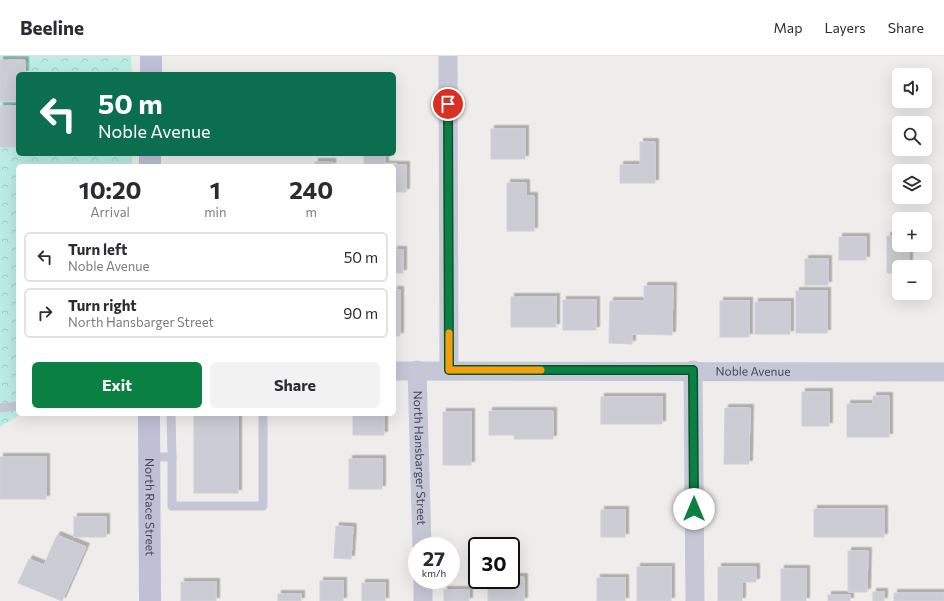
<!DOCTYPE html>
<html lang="en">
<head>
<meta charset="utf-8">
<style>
  :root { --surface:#fff; --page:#f2f2f3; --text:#2b2b33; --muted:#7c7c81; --line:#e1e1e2; --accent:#0b8043 }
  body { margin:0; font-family:Commissioner,sans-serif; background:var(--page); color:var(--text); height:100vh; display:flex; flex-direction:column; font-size:15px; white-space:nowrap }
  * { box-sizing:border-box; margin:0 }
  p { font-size:13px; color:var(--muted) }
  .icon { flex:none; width:22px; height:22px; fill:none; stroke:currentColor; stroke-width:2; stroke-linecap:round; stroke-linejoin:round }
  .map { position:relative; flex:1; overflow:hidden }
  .panel { position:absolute; left:16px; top:108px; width:380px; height:252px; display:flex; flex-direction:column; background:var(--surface); border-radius:6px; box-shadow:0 4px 16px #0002 }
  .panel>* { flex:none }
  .hud { position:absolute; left:16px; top:16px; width:380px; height:84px; border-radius:6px; box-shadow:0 4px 16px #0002; background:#0b6e4f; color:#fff; overflow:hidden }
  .tools { position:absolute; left:892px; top:12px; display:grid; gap:8px }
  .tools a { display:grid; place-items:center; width:40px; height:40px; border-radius:6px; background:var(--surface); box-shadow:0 4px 16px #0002; font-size:20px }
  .speed { position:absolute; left:408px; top:481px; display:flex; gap:8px; font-size:20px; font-weight:700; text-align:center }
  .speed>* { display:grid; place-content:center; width:52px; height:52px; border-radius:50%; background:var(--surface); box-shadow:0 4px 16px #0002; line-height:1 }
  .speed small { font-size:10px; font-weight:400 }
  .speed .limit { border:2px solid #111; border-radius:6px; background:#fff; color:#111 }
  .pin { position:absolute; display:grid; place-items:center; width:34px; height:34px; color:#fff; margin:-17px; border:2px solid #fff; border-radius:50%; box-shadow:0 1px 4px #0007 }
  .me { position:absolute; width:44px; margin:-22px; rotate:0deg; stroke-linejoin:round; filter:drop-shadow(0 0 3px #0008) }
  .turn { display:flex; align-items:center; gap:14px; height:84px; padding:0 16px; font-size:18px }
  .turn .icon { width:52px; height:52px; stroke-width:2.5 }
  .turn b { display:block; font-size:28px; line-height:34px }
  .eta { display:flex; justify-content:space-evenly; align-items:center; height:68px; text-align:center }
  .eta b { font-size:24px; font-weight:700; line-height:28px }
  .button { display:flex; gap:8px; margin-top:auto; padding:8px 16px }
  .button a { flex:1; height:46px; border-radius:6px; background:var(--accent); color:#fff; font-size:16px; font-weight:700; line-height:46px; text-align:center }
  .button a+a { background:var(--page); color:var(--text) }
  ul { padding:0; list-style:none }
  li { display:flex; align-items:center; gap:12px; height:50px; margin:0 8px 6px; padding:0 8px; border:2px solid var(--line); border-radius:6px }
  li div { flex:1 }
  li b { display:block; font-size:15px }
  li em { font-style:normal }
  header { display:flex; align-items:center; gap:24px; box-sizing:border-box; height:56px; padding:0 20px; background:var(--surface); border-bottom:1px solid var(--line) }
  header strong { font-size:19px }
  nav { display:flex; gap:22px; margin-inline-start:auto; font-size:14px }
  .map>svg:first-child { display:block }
  .park { fill:url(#park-crowns) }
  .building { fill:#ccccd4; stroke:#d1d0d8; filter:url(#shadow) }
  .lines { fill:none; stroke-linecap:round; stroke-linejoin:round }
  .service { stroke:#c6c7d6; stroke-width:9 }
  .minor { stroke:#c6c7d6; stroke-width:19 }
  .secondary { stroke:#bfbfd5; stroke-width:22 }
  .route-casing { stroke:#07532c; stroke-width:10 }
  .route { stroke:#0b8043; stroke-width:7 }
  .slow { stroke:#f59e0b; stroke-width:7 }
  .labels { text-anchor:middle; stroke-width:3; stroke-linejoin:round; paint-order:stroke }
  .street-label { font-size:12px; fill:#454659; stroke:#fff }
</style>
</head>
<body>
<header>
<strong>Beeline</strong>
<nav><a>Map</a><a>Layers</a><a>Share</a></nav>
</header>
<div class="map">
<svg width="944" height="545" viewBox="0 0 944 545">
  <defs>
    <pattern id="park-crowns" width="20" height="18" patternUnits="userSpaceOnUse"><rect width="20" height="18" fill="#bbece5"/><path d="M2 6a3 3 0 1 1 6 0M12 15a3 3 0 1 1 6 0" fill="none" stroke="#a2ccc7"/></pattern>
    <filter id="shadow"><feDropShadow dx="3.5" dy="-3.5" stdDeviation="0" flood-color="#0004"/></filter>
  </defs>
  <rect width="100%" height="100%" fill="#efedec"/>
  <path class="park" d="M0,0h131l1,18h-114v80h114v12h-114v248h3l-21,13z"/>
  <g class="building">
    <path d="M0,4h25v14h-7v27h-18z"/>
    <rect x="0" y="50" width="18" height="41"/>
    <rect x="491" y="73" width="34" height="30"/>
    <path d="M640,86h15v41h-35v-18h20z"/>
    <path d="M364,98h21v11h21v27h-12v-26h-30z"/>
    <rect x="315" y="106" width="17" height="4"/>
    <path d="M507,127h19v13h8v35h-27z"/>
    <path d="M887,180h12v9h10v22h-10v6h-12z"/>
    <rect x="839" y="181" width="27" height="23"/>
    <rect x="394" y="194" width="9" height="23"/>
    <rect x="805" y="203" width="23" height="26"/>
    <path d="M644,230h29l-1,49 -40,-1v10l-23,-1 1,-42h34z"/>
    <rect x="394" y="234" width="6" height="46"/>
    <rect x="796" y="235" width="31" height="42"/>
    <rect x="511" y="241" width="45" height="30"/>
    <rect x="563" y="244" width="33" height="30"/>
    <rect x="720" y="245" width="29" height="36"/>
    <rect x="755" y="246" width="35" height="32"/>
    <rect x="802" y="336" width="27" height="34"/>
    <path d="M873,340h16v41h-42v-33h26z"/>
    <rect x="601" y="341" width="61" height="27"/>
    <path d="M725,352h25l-1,56h-25z"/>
    <path d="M489,355h64v28h-39v-4h-25z"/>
    <rect x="443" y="356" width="28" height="53"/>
    <rect x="194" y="358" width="44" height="79"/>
    <rect x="353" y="358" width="31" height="21"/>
    <rect x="0" y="401" width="46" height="42"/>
    <rect x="349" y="403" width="33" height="30"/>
    <rect x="814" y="453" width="70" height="28"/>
    <rect x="601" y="454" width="24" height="27"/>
    <rect x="74" y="461" width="32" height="20"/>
    <path d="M336,470l17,1 -2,32 -17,-1z"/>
    <path d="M57,479l29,12 -24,54 -44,-18 11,-24 15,6z"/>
    <path d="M848,495h20l-1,41h-19z"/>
    <rect x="637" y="511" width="34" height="34"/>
    <path d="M718,511h38v15h-14v19h-24z"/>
    <rect x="781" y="513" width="25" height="32"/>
    <path d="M511,521h13v24h-36v-21h23z"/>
    <rect x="597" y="522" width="28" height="23"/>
    <rect x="320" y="525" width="23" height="20"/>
    <rect x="181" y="526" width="35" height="19"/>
    <rect x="362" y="527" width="23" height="18"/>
    <rect x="444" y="534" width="25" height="11"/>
    <rect x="873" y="536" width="11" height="9"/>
    <rect x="894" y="537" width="50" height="8"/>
    <rect x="278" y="538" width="23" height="7"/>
    <rect x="828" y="539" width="22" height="6"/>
  </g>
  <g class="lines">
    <g class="service">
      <path d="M0,352l18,-2"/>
      <path d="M149,401h23l-1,-43"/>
      <path d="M172,401v49h91v-92"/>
    </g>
    <g class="minor">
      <path d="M448,0l1,314"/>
      <path id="s1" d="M417,314l5,176"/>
      <path d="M693,314l2,231"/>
      <path id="s2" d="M394,315l550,1"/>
      <path d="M423,524v21"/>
    </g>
    <g class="secondary">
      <path d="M151,18v-18"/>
      <path d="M150,110v-12"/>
      <path id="s3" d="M149,358l1,187"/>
    </g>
  </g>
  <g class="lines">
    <defs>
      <path id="route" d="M448,48l1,266h244l1,139"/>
    </defs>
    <use href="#route" class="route-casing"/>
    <use href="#route" class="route"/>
    <path class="slow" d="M449,277v37h92"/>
  </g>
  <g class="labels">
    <g class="street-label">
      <text dy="4" stroke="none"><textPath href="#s2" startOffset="359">Noble Avenue</textPath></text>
      <text dy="4" stroke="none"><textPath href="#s1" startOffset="88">North Hansbarger Street</textPath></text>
      <text dy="4" stroke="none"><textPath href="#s3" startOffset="93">North Race Street</textPath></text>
    </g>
  </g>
</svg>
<div class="tools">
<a><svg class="icon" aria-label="sound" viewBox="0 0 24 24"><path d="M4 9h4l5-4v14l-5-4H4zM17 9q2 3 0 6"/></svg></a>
<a><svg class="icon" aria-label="search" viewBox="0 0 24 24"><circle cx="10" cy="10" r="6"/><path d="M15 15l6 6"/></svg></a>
<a><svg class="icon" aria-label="layers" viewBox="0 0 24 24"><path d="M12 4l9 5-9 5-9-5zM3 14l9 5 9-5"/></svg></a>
<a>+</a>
<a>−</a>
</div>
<div class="speed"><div>27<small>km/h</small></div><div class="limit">30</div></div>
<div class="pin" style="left:448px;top:48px;background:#d93025"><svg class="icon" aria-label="arrive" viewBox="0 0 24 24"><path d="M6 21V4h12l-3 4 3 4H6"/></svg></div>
<svg class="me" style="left:694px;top:453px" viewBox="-20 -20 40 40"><circle r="19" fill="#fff"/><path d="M0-13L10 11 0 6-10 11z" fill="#0b8043"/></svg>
<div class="hud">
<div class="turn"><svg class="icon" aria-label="left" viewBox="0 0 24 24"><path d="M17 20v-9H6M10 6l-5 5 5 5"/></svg><div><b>50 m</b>Noble Avenue</div></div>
</div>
<section class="panel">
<div class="eta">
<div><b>10:20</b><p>Arrival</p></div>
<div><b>1</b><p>min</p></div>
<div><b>240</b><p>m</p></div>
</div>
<ul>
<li><svg class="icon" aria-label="left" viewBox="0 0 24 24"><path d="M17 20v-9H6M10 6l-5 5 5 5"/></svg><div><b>Turn left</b><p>Noble Avenue</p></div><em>50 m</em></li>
<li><svg class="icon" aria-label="right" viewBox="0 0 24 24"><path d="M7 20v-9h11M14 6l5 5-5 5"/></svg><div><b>Turn right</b><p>North Hansbarger Street</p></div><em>90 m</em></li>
</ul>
<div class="button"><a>Exit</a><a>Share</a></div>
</section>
</div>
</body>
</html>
